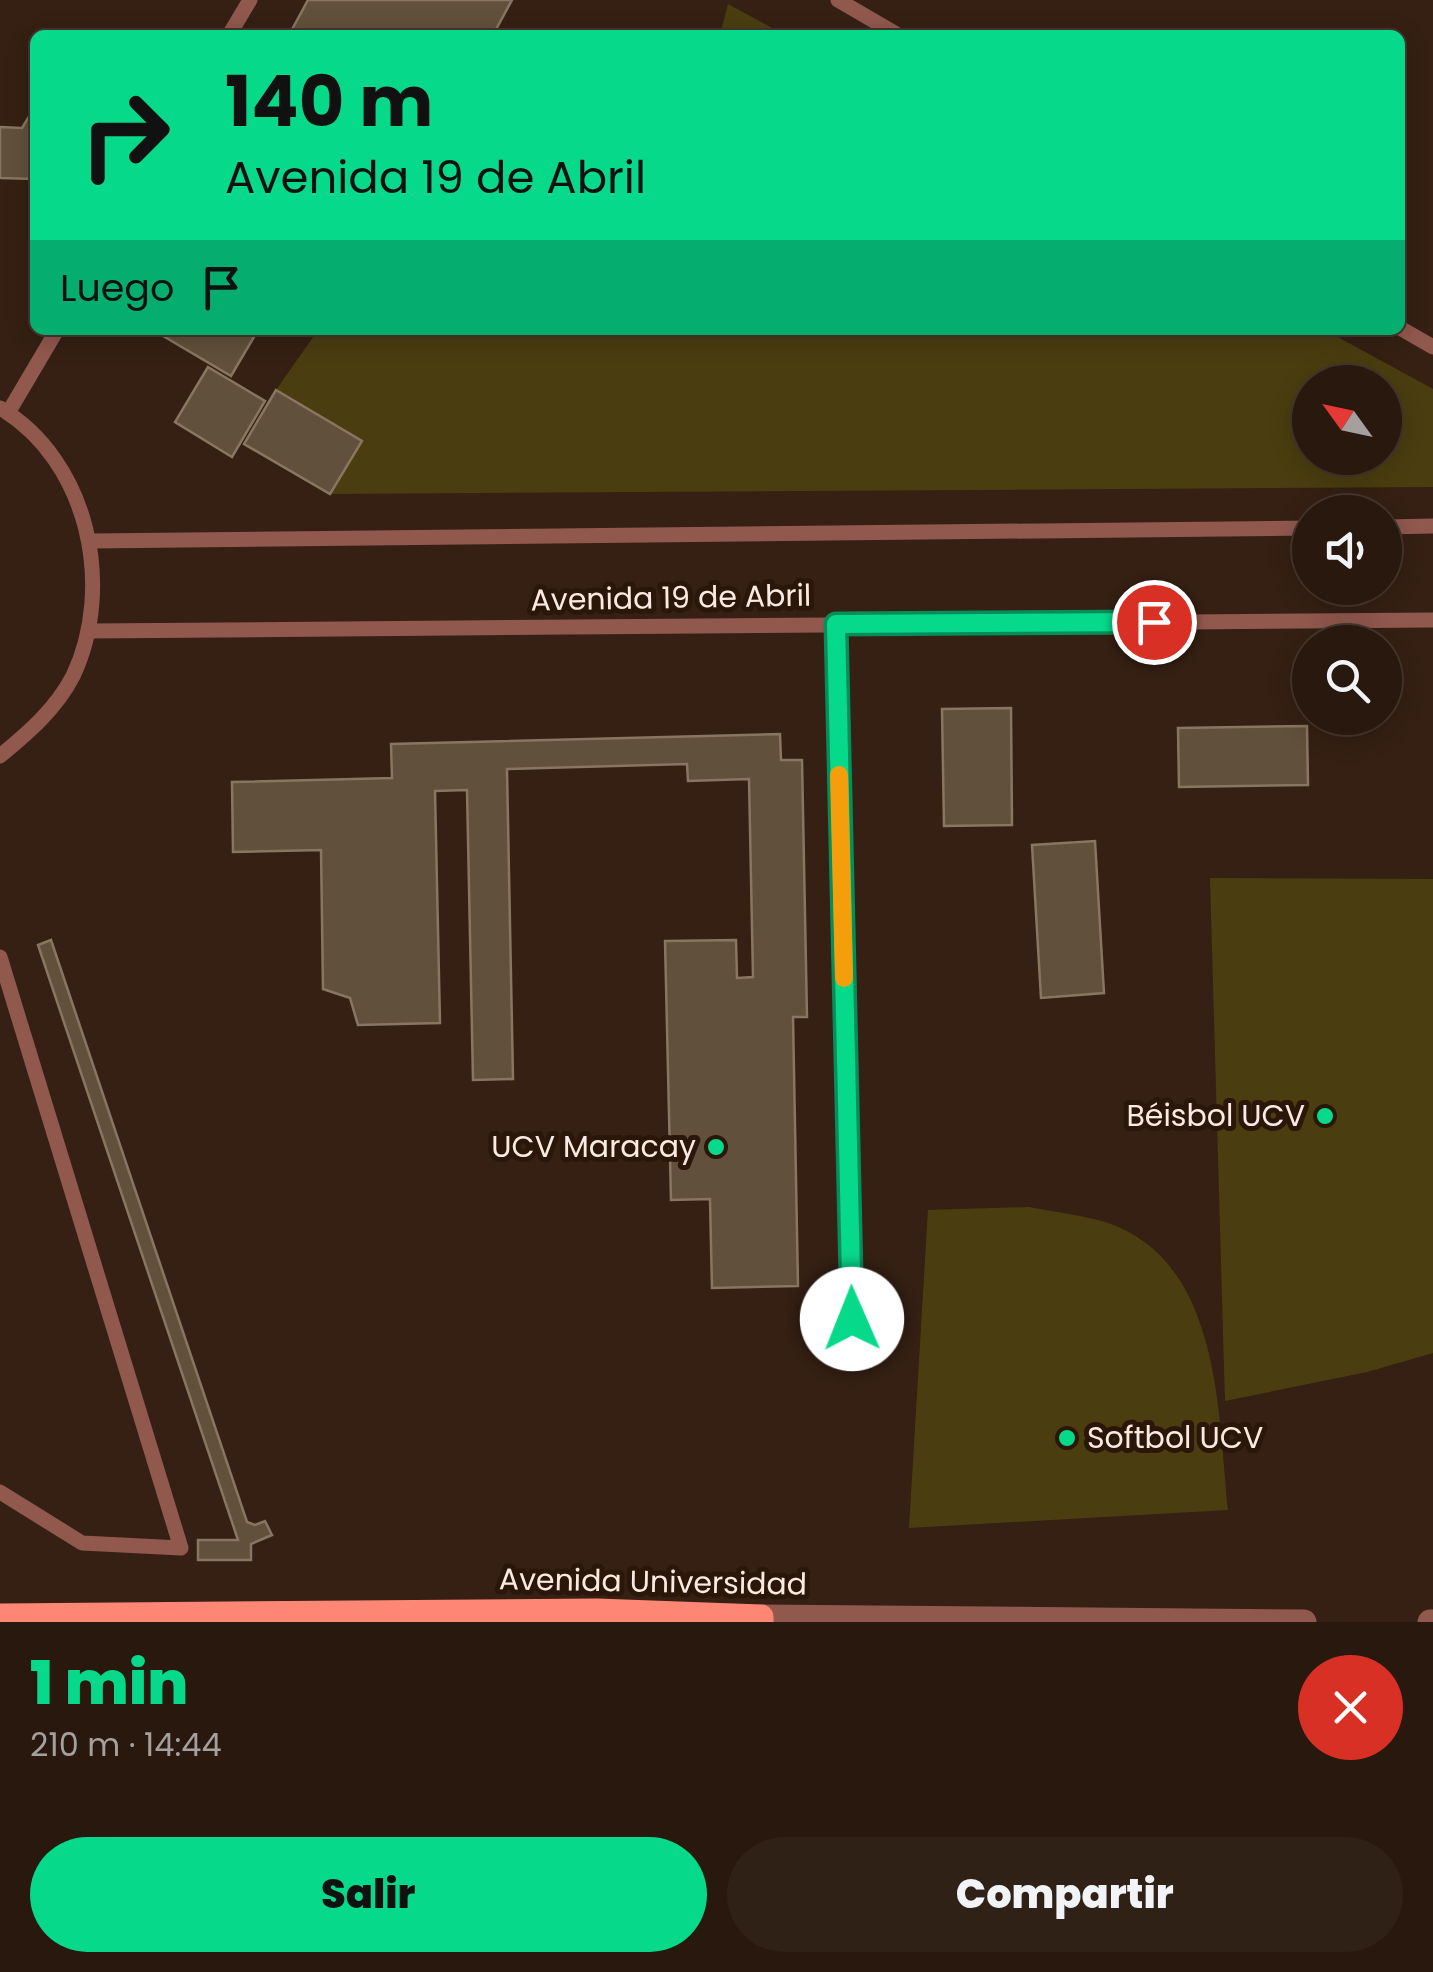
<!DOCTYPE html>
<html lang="es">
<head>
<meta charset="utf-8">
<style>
  :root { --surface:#28180e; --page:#302117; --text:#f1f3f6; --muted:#a5a09e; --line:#44372e; --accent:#07d98b }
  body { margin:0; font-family:Poppins,sans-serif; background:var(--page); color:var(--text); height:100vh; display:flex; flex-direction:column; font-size:38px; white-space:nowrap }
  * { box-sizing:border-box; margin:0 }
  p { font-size:32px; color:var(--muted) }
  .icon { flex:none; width:55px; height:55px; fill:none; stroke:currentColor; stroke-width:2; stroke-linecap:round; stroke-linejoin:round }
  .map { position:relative; height:1622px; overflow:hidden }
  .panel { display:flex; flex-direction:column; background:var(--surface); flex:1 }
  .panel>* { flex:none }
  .banner { position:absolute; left:30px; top:30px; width:1375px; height:305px; border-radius:15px; box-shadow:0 5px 25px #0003,0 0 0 2px var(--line); background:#07d98b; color:#111; overflow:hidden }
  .needle { width:65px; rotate:303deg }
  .tools { position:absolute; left:1292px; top:365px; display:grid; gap:20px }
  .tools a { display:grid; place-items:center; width:110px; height:110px; border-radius:50%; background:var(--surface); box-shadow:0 5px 25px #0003,0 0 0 2px var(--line); font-size:50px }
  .pin { position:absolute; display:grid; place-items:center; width:85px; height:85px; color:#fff; margin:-42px; border:5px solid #fff; border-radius:50%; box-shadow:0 2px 10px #0007 }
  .me { position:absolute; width:110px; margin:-55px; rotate:359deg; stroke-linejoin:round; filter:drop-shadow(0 0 8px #0008) }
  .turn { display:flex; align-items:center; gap:35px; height:210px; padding:0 30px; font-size:45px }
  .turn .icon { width:130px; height:130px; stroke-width:2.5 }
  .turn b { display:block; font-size:70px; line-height:85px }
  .then { display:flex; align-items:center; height:95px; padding:0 30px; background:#0003; gap:20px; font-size:38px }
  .round { display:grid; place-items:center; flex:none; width:105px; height:105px; border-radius:52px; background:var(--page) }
  .head { display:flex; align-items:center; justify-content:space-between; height:170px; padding:0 30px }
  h1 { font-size:60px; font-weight:800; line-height:75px; color:var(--accent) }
  .button { display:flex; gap:20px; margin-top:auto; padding:20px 30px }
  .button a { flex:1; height:115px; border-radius:60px; background:var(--accent); color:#111; font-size:40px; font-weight:800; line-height:115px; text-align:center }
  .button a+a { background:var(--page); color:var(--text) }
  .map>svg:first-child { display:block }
  .green { fill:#4a3e10; fill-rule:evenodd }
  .building { fill:#61503b; stroke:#887660; stroke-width:2.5 }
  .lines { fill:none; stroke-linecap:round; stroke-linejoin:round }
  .service { stroke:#91584e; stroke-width:15 }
  .tertiary { stroke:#91584e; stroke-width:25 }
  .primary { stroke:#fd8774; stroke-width:25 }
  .route-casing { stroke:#058d5a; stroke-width:25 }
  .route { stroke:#07d98b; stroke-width:18 }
  .slow { stroke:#f59e0b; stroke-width:18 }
  .poi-dot { fill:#07d98b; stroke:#2b160a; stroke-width:4 }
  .labels { text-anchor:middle; stroke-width:10; stroke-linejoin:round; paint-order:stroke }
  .street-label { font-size:30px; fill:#faebe2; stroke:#2b160a }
  .poi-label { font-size:30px; fill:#faebe2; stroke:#2b160a; text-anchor:end }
</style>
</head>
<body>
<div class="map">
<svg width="1433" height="1622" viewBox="0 0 1433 1622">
  <rect width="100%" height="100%" fill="#352013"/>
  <g class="green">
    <path d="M728,4l57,31h-65z"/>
    <path d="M318,330h1007l108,59v98l-1103,7 32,-53 -86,-51zM1310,382h75v76h-75z"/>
    <path d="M1210,878l223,1v474l-66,19 -142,29z"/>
    <path d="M1029,1207c25,5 52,8 76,15 116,37 113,190 123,288l-319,18 19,-318z"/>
  </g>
  <g class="building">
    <path d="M308,0h204l-19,35h-204z"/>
    <path d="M35,107v72l-35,-1v-51l22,1z"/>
    <path d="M153,330h105l-27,46z"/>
    <path d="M208,367l57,34 -33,56 -57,-35z"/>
    <path d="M276,390l86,51 -32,53 -86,-50z"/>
    <path d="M1011,708l1,117 -68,1 -2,-117z"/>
    <path d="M1307,726l1,59 -129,2 -1,-59z"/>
    <path d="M780,734l1,26h21l5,257h-14l5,269 -86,2 -2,-89 -39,1 -6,-259 71,-1 1,38 16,-1 -4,-198 -61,2 -1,-17 -180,5 6,310 -40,1 -6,-290 -32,1 5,232 -82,2 -8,-27 -27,-9 -2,-139 -88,2 -1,-70 160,-4 -1,-34z"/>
    <path d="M1095,841l9,152 -63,5 -9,-153z"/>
    <path d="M51,940l196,582 8,3 10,-4 7,14 -21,9v16h-53v-20h40l-200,-595z"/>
  </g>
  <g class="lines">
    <g class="service">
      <path d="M838,0l60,35"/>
      <path d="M229,35l21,-35"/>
      <path d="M1400,328l33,19"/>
      <path d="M0,408c89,53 115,179 73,268 -17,33 -45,57 -73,80"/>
      <path d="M8,413l49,-83"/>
      <path d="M1385,527l48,-1"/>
      <path d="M91,541l1219,-13"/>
      <path d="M836,623l15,696"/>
      <path d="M89,631l1344,-11"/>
      <path d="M0,957l181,591 -99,-5 -82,-51"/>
    </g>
    <g class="tertiary">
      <path d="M761,1617l543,5"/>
      <path d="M1430,1622h3"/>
    </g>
    <path class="primary" d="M0,1616l597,-5 164,6v5"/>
  </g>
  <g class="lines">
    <defs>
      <path id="route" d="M852,1319l-16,-695 318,-2"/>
    </defs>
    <use href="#route" class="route-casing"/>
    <use href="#route" class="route"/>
    <path class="slow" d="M839,775l5,203"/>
  </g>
  <g class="poi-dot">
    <circle cx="1325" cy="1116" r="10"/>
    <circle cx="716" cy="1147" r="10"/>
    <circle cx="1067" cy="1438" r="10"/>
  </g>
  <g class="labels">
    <g class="street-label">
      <text transform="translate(671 598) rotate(-1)" y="10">Avenida 19 de Abril</text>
      <text transform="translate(653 1582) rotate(1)" y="10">Avenida Universidad</text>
    </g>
    <g class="poi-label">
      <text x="1305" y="1126">Béisbol UCV</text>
      <text x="696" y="1157">UCV Maracay</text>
      <text x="1087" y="1448" text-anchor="start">Softbol UCV</text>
    </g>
  </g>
</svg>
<div class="tools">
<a><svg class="needle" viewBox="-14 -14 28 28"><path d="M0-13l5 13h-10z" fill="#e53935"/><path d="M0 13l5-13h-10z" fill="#a5a09e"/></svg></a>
<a><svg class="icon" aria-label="sound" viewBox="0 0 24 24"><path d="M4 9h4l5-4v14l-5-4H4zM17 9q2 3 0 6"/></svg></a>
<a><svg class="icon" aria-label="search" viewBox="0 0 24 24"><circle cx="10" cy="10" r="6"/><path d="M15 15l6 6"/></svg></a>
</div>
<div class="pin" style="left:1154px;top:622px;background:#d93025"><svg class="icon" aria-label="arrive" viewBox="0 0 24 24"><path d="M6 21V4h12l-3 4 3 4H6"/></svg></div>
<svg class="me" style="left:852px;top:1319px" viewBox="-20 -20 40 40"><circle r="19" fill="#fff"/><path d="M0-13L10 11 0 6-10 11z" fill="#07d98b"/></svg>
<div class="banner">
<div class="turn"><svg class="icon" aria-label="right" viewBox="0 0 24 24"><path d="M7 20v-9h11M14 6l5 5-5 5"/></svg><div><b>140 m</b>Avenida 19 de Abril</div></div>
<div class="then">Luego<svg class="icon" aria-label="arrive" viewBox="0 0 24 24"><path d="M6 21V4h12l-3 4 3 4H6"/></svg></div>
</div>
</div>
<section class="panel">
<div class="head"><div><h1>1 min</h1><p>210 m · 14:44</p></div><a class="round" style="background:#d93025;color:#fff"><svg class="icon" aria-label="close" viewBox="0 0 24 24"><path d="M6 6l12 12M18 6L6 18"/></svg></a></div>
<div class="button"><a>Salir</a><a>Compartir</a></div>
</section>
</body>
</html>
